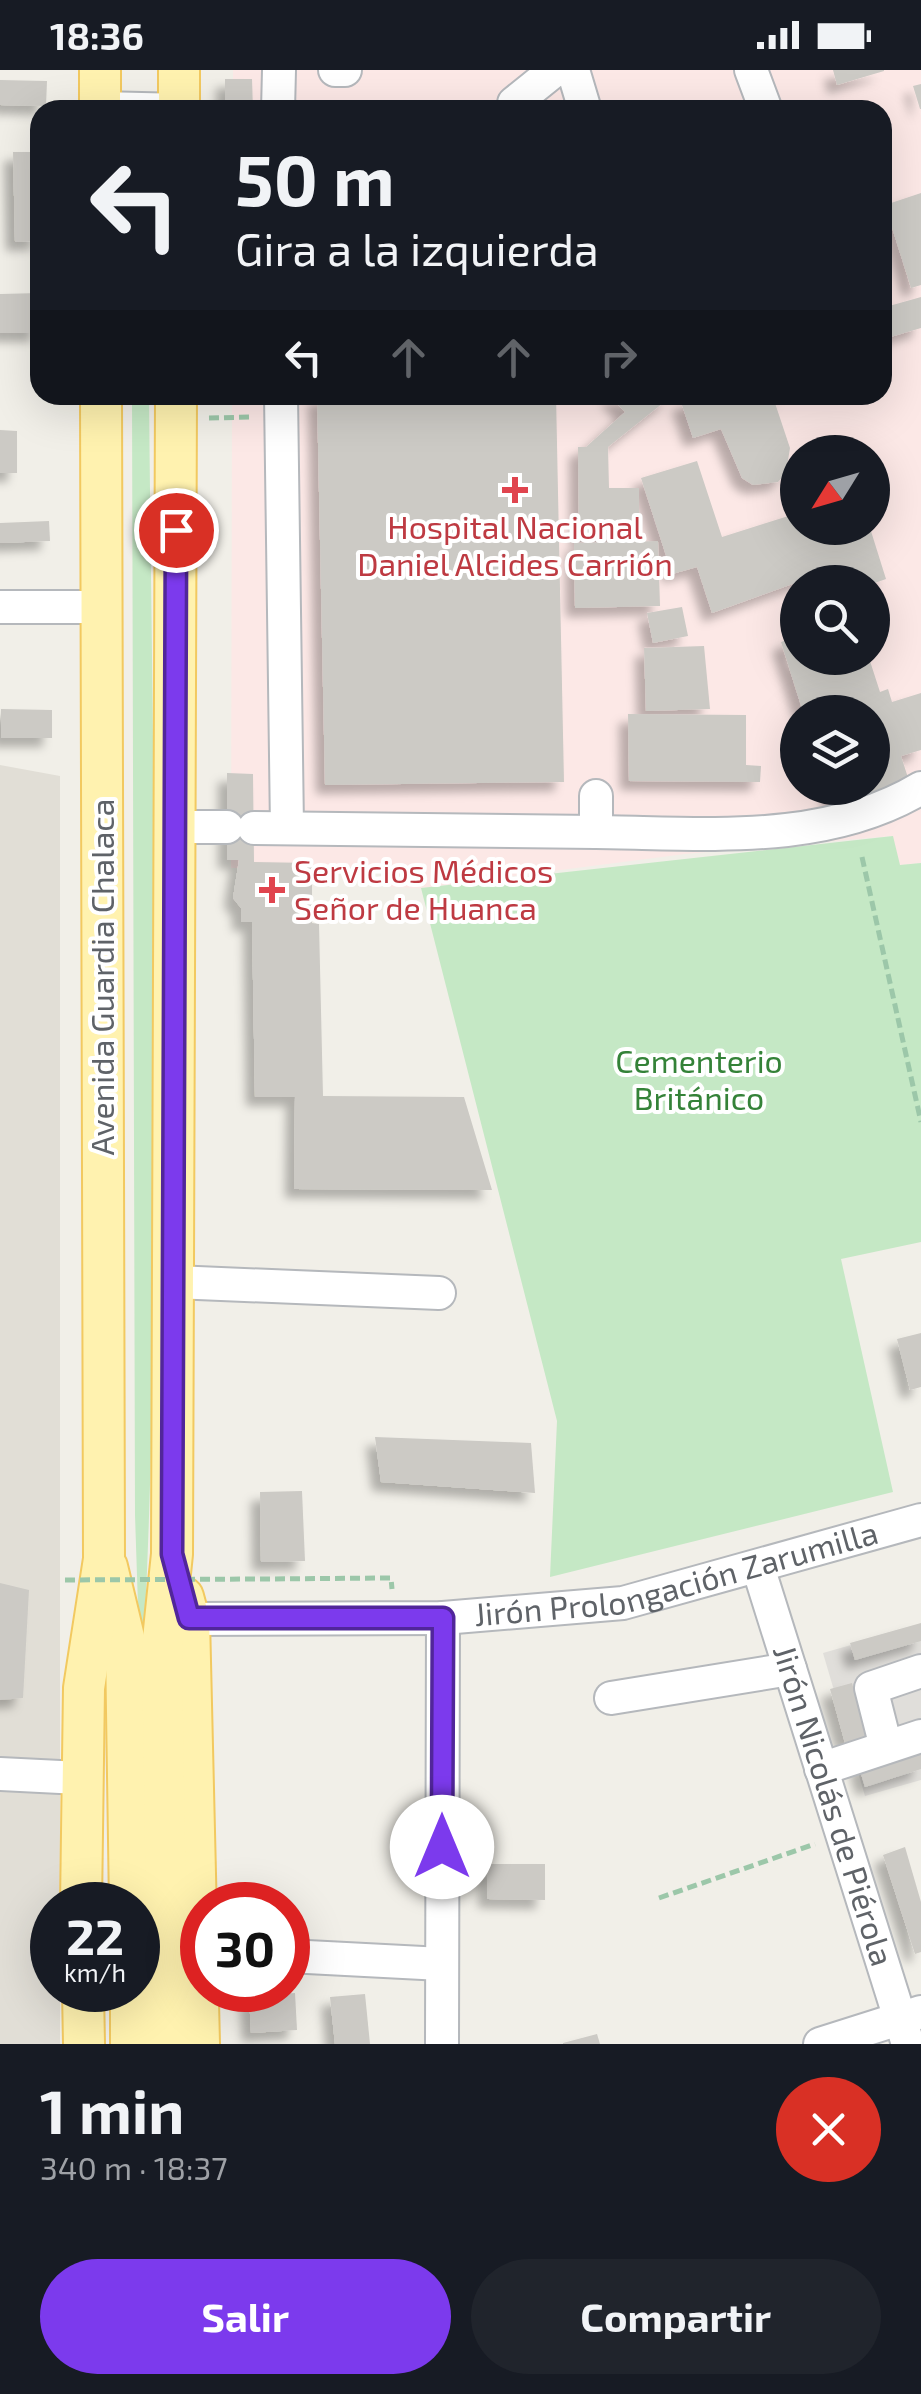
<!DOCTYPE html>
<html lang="es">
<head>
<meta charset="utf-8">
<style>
  :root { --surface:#171b24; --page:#20242c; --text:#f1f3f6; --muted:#9ea1a6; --accent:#7c3aed }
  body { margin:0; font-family:"Exo 2",sans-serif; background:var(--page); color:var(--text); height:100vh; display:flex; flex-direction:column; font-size:38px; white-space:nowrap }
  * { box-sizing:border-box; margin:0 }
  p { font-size:32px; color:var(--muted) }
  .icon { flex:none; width:55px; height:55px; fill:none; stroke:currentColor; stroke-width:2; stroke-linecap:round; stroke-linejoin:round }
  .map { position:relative; height:1974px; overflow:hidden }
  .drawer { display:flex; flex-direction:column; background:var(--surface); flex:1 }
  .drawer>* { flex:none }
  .banner { position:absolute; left:30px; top:30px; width:862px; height:305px; border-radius:30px; box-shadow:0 10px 40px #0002; background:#171b24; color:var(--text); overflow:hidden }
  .needle { width:65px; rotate:233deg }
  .fabs { position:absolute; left:780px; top:365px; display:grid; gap:20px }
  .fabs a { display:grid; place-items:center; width:110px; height:110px; border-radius:50%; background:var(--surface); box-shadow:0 10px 40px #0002; font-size:50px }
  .speed { position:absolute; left:30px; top:1812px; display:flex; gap:20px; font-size:50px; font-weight:700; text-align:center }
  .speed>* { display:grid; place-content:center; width:130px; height:130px; border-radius:50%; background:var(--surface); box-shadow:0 10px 40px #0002; line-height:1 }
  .speed small { font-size:25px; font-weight:400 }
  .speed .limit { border:15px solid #d22; background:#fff; color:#111 }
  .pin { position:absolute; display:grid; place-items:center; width:85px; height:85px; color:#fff; margin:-42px; border:5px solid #fff; border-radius:50%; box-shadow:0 2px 10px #0007 }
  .me { position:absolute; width:110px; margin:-55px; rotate:0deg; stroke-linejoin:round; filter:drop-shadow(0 0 8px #0008) }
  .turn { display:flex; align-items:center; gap:35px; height:210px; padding:0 40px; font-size:45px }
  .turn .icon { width:130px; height:130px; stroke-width:2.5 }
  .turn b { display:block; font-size:70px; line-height:85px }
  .lanes { display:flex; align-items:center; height:95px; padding:0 40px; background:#0003; justify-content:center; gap:50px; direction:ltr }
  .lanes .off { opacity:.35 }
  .round { display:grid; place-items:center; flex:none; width:105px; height:105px; border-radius:52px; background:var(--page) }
  .summary { display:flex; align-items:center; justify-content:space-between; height:170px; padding:0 40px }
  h1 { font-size:60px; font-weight:700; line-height:75px }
  .button { display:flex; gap:20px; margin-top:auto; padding:20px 40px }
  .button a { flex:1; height:115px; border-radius:60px; background:var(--accent); color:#fff; font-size:40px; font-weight:700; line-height:115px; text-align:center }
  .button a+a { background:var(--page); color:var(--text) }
  .status { display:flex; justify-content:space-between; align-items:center; height:70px; padding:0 50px; background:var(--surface); direction:ltr }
  .status svg { height:28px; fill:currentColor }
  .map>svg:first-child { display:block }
  .industrial { fill:#e0deda }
  .education { fill:#e1ded6 }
  .medical { fill:#fce8e6; fill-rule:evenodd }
  .green { fill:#c5e8c5 }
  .building { fill:#cccac5; filter:url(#shadow) }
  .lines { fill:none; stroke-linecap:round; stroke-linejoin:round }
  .minor-casing { stroke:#b5b8bc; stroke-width:36 }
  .major-casing { stroke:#f2c960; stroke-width:44 }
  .path { stroke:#9cc7a9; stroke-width:5; stroke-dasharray:10 5; stroke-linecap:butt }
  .minor { stroke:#fff; stroke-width:32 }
  .major { stroke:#fff2af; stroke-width:40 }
  .path-bridge { stroke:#9cc7a9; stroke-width:5; stroke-dasharray:10 5; stroke-linecap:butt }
  .route-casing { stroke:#51269a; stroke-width:25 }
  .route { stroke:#7c3aed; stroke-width:18 }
  .health-dot { fill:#e0444e; stroke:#fff; stroke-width:4 }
  .labels { text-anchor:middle; stroke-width:8; stroke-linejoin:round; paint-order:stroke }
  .health-label { font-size:32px; fill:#be3a42; stroke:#fff }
  .street-label { font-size:32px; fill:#5f6368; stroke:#fff }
  .park-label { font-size:32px; fill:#348238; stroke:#fff }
</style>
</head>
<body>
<div class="status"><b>18:36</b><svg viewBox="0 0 49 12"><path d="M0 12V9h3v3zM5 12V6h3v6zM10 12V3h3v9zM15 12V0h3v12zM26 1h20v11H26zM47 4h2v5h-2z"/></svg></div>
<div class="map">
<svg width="921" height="1974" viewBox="0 0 921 1974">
  <defs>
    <filter id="shadow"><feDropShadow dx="-9" dy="9" stdDeviation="5" flood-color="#0004"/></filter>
  </defs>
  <rect width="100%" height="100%" fill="#f1efe8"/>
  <path class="industrial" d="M921,1555v155l-56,16 -42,-143z"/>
  <path class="education" d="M0,695l60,11v1129h-8v85h8v54h-60z"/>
  <path class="medical" d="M233,0h688v793l-21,2 -8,-29 -207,18 -264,34 -29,-1 -16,-20 -145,1 1,-473h650v-285h-649zM798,382h74v76h-74zM798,512h74v76h-74zM798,642h74v76h-74z"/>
  <g class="green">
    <path d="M132,325h17c4,434 16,868 -8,1302l-6,-182z"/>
    <path d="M893,766l7,29 21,-2v379l-80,17 52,233 -343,85 7,-156 -136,-533z"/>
  </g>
  <g class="building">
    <path d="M833,0h51v1l-47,14z"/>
    <path d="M225,9h27l1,31h-28z"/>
    <path d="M0,10l47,1 -1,25 -46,-1z"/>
    <path d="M921,14v25h-1l-7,-23z"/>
    <path d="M13,82h27v89l-25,1z"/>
    <path d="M921,123v92l-10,3 -26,-83z"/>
    <path d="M40,223v40h-40v-39z"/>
    <path d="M921,227v31l-34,10 -5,-30z"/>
    <path d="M317,325h239l8,387 -239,3z"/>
    <path d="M609,325h64l-65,52 1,41h30v51l-60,1 -1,-93h8l39,-35z"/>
    <path d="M704,325h84l-14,5 16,48 -4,25 -8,9 -25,3 -11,-7 -21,-49 -28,9 -12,-36z"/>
    <path d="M0,360l17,1v42h-17z"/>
    <path d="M697,391l25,76 76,-24v15h72l16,51 -14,5 -45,-2 -1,-5 -28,5 -86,31 -15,-46 -25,7 -31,-96z"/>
    <path d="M49,451l1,20 -50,2v-20z"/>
    <path d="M658,471l2,65 -85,2 -1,-65z"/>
    <path d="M682,537l6,29 -35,7 -6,-30z"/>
    <path d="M798,566v22h71l11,34 8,-3 4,13 29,-9v57l-20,6 9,28 -76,24 -6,-20h44v-76h-69l-22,-70z"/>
    <path d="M704,576l6,63 -64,2 -2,-63z"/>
    <path d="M1,639l51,1v28h-51z"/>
    <path d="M628,644l118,1v50l15,1 -1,16 -131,-1z"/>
    <path d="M227,703l26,1 1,88 58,1v60l7,1 4,172 141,1 28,93 -198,-1 1,-92h-40l-3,-175h-11v-14l-8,-10 6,-38h-12z"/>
    <path d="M921,1263v54l-11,3 -13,-51z"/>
    <path d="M375,1367l156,6 4,50 -154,-11z"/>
    <path d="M302,1421l3,70 -44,1 -1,-70z"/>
    <path d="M0,1513l29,7 -6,108 -23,2z"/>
    <path d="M921,1553v18l-66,19 -5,-17z"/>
    <path d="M852,1613l15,54 -22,6 -15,-54z"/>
    <path d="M921,1675v24l-56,18 -7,-23z"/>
    <path d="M905,1777l16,55v50l-6,2 -32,-99z"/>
    <path d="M487,1794h58v36l-58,-1z"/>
    <path d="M295,1923l2,37 -46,3 -2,-37z"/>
    <path d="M365,1924l5,50h-35l-5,-47z"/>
    <path d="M597,1964l3,10h-37v-1z"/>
  </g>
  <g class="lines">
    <defs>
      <g id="minor">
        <path d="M335,0h10"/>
        <path d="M573,0l12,40"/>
        <path d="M751,0l15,40"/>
        <path d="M514,33l41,-33"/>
        <path d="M100,38l83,2"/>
        <path d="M278,40l1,-40"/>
        <path d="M281,325l6,433"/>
        <path d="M0,537h102"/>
        <path d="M176,757h51"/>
        <path d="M254,758l342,4v-36"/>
        <path d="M596,762c108,1 229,14 325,-44"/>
        <path d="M174,1212l265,11"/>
        <path id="s1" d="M758,1497l150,477"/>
        <path id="s2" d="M189,1549l254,-1 180,-15 298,-83"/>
        <path d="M611,1628l179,-29"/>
        <path d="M886,1677l-15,-59 50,-17"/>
        <path d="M821,1699l100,-33"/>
        <path d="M0,1704l80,4"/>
        <path d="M288,1886l154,8"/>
        <path d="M442,1974l1,-426"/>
        <path d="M820,1974l101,-32"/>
      </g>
      <g id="major">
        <path d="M100,0v40"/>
        <path d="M179,0v40"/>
        <path d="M107,1497l19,79 4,259"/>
        <path d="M183,1527l6,22 10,425"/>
        <path d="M81,1835l3,-217 20,-129 -3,-1164"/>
        <path d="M83,1920l1,54"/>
        <path d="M131,1920v54"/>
        <path d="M168,1974l-6,-395 10,-95 4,-1159"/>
      </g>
    </defs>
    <use href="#minor" class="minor-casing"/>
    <use href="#major" class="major-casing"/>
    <g class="path">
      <path d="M209,348l44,-1"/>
      <path d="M862,787l59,265"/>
      <path d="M260,1509l131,-1 1,11"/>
      <path d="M659,1828l156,-54"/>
    </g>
    <use href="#minor" class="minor"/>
    <use href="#major" class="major"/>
    <path class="path-bridge" d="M65,1510l195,-1"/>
  </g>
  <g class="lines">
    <defs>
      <path id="route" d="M176,460l-4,1024 17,64h254l-1,229"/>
    </defs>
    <use href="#route" class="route-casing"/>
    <use href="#route" class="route"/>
  </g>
  <g class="health-dot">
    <path d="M510 405h10v10h10v10h-10v10h-10v-10h-10v-10h10z"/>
    <path d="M267 805h10v10h10v10h-10v10h-10v-10h-10v-10h10z"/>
  </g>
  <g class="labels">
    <g class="health-label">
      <text x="515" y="469">Hospital Nacional<tspan x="515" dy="37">Daniel Alcides Carrión</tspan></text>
      <text x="294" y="813" text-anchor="start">Servicios Médicos<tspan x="294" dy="37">Señor de Huanca</tspan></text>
    </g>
    <g class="street-label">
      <text transform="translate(103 907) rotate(-90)" y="11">Avenida Guardia Chalaca</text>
      <text dy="11" stroke="none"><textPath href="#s2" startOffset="492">Jirón Prolongación Zarumilla</textPath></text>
      <text dy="11" stroke="none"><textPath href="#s1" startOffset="250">Jirón Nicolás de Piérola</textPath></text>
    </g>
    <g class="park-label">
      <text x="699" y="1003">Cementerio<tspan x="699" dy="37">Británico</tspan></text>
    </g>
  </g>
</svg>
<div class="fabs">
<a><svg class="needle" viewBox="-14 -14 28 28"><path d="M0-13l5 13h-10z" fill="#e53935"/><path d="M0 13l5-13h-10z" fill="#9ea1a6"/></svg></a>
<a><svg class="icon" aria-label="search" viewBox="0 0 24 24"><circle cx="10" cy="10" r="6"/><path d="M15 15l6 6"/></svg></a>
<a><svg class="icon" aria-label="layers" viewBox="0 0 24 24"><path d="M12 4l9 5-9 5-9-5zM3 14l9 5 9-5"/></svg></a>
</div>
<div class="speed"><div>22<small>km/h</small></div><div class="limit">30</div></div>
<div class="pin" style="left:176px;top:460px;background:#d93025"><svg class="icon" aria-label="arrive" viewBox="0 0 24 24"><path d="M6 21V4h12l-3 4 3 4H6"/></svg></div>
<svg class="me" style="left:442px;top:1777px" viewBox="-20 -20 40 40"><circle r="19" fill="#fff"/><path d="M0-13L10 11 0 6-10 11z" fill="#7c3aed"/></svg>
<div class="banner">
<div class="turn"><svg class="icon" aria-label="left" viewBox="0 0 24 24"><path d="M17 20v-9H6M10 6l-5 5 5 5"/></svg><div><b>50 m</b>Gira a la izquierda</div></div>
<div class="lanes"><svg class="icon" aria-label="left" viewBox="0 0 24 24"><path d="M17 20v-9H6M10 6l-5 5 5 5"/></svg><svg class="icon off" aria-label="ahead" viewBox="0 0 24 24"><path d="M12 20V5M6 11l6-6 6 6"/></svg><svg class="icon off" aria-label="ahead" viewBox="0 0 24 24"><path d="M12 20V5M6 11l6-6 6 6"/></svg><svg class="icon off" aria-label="right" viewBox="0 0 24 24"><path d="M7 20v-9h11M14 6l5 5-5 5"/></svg></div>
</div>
</div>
<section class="drawer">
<div class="summary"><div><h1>1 min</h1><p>340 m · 18:37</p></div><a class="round" style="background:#d93025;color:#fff"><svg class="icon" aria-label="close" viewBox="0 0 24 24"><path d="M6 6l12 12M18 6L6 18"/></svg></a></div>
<div class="button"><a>Salir</a><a>Compartir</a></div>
</section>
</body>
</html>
